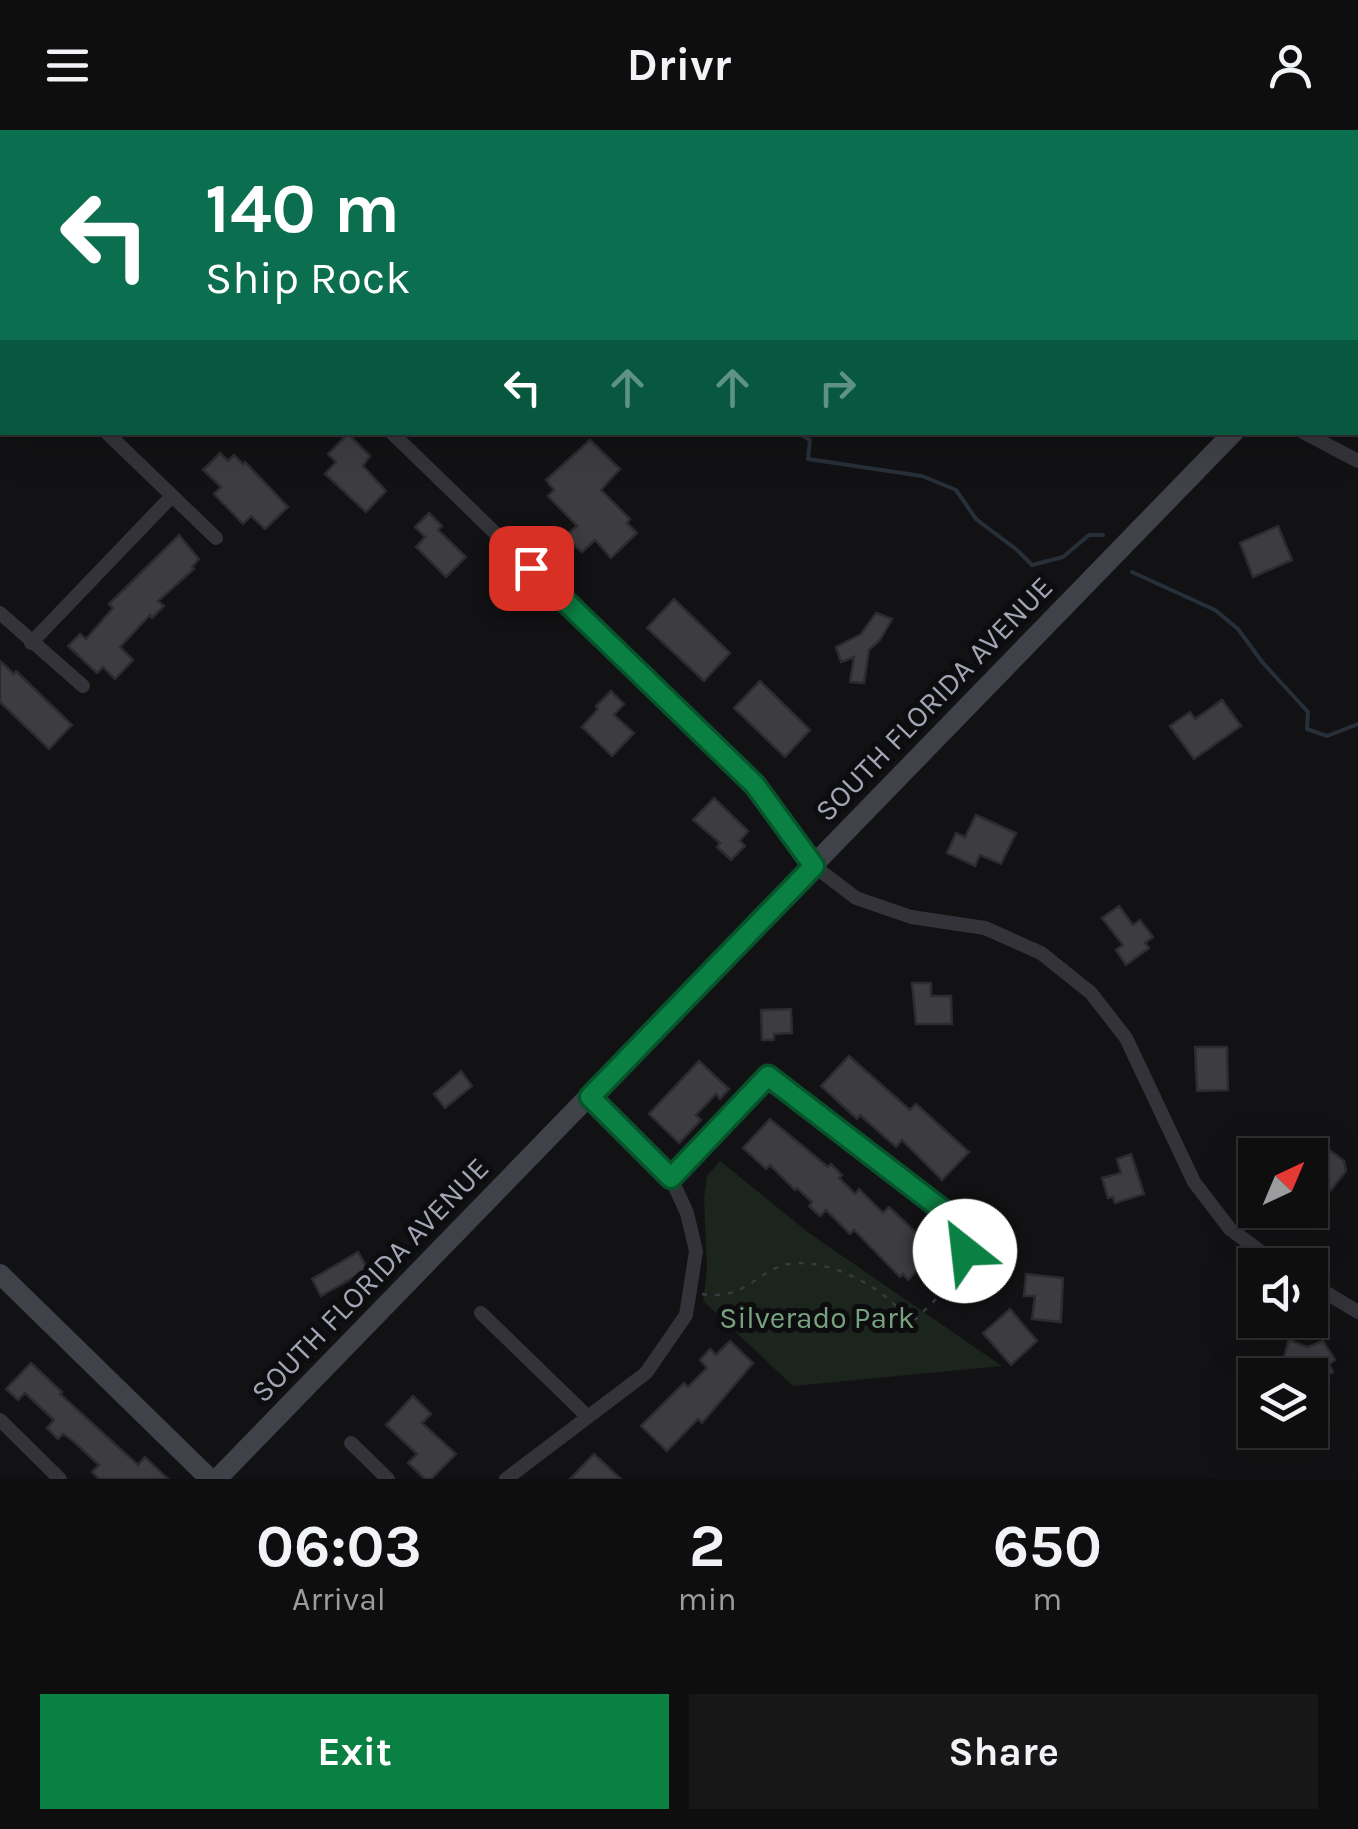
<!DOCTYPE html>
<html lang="en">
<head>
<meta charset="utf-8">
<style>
  :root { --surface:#0e0e0f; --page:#171718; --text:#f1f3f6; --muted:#9b9c9e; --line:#2e2e2f; --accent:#0b8043 }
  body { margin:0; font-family:Karla,sans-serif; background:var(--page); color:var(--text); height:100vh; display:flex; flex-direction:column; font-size:38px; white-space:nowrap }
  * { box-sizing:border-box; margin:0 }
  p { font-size:32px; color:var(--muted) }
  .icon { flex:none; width:55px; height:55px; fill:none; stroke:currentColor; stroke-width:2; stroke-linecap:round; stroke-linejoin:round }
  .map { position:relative; height:1349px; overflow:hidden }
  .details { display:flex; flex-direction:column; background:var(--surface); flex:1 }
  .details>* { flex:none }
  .banner { position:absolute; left:0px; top:0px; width:1360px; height:305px; box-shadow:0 10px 40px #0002,0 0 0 2px var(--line); background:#0b6e4f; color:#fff; overflow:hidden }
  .needle { width:65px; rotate:44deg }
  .buttons { position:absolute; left:1238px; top:1008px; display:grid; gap:20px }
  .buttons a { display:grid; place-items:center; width:90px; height:90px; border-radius:0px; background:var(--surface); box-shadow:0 10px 40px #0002,0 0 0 2px var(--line); font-size:50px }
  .pin { position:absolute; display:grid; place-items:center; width:85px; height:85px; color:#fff; margin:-42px; border-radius:20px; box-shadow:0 5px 15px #0006 }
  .me { position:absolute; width:110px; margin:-55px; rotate:331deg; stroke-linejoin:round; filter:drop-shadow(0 0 8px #0008) }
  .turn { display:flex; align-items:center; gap:35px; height:210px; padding:0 40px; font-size:45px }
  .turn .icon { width:130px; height:130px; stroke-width:2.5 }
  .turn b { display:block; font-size:70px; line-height:85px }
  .lanes { display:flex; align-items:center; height:95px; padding:0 40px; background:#0003; justify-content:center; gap:50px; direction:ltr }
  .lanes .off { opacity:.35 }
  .eta { display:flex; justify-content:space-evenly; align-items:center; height:170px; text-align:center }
  .eta b { font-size:60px; font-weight:700; line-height:70px }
  .cta { display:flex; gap:20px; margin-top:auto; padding:20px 40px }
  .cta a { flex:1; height:115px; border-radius:0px; background:var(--accent); color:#fff; font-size:40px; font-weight:700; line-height:115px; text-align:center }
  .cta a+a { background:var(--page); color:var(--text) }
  header { display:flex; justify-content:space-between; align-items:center; height:130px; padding:0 40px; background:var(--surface); font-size:45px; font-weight:700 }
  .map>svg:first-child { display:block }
  .green { fill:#1c241e }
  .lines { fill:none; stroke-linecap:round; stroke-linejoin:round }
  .stream { stroke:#272f38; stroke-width:4 }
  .building { fill:#3c3c41; stroke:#2c2c30; stroke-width:2.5 }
  .path { stroke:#393a40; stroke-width:2.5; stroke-dasharray:5 8; stroke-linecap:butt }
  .minor { stroke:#333339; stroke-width:14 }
  .secondary { stroke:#404249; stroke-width:20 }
  .route-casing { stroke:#07532c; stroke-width:25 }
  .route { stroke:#0b8043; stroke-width:18 }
  .labels { text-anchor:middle; stroke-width:10; stroke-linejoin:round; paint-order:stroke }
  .street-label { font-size:30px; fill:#a2a6b5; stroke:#0d0d0f }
  .park-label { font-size:30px; fill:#77a27f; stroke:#0d0d0f }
</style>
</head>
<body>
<header><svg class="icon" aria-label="menu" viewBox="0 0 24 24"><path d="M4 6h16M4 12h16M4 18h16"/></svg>Drivr<svg class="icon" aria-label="person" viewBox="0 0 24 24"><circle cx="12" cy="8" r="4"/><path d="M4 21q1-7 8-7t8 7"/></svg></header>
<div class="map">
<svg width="1358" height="1349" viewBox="0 0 1358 1349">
  <rect width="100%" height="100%" fill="#121214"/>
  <path class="green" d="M720,1031l89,72 193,133 -209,20 -90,-85 4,-31 -3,-72 3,-22z"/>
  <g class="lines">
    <g class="stream">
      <path d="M466,0l3,2"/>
      <path d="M796,302l14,8 -2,19 114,17 34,14 20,29 41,31 15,15 31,-8 26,-22h14"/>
      <path d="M1132,442l83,38 23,19 25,34 45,49 -1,17 20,7 31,-12"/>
    </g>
  </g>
  <g class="building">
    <path d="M348,304l22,22 -7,10 23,25 -20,21 -41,-38 11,-12 -8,-8z"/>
    <path d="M590,310l30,29 -19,21 29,29 -3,4 10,10 -26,25 -16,-18 -13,12 -18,-15 13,-11 -29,-30 6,-6 -8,-10z"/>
    <path d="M220,323l8,8 6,-6 9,9 2,-2 43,45 -23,22 -14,-13 -8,8 -29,-30 7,-7 -18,-17z"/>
    <path d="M429,383l13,13 -4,4 28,27 -20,20 -30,-30 9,-10 -10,-10z"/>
    <path d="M1278,396l14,34 -39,17 -13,-34z"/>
    <path d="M179,405l20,24 -7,8 2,2 -36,32 6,5 -12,12 -2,-3 -30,32 13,13 -18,19 -12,-12 -6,6 -29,-27 12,-12 6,5 27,-31 -4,-4z"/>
    <path d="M674,469l56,54 -26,28 -57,-53z"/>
    <path d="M876,483l16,6 -12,21 -11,10 -5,33 -14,-1 4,-25 -13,5 -5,-15 25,-13z"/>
    <path d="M0,531l14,13 2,-3 56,54 -23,24 -49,-47z"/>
    <path d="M760,551l50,49 -25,27 -51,-49z"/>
    <path d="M611,561l13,13 -10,11 20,18 -22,23 -30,-29 16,-18 -2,-3z"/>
    <path d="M1222,570l19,26 -47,33 -24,-33 20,-14 5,7z"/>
    <path d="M714,668l34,33 -8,10 5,5 -14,14 -14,-13 3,-4 -27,-23z"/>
    <path d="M976,685l40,18 -15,31 -21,-9 -5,11 -28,-13 9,-20 9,4z"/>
    <path d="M1119,776l14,19 7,-5 13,17 -8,6 4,5 -23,17 -10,-15 7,-5 -21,-27z"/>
    <path d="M912,853h19v13h20l1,28h-36z"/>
    <path d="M791,879l1,24 -18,1v6h-12l-1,-30z"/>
    <path d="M1195,917h32l1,43 -31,1z"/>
    <path d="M849,926l61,54 6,-6 53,48 -27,28 -40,-40 -6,7 -36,-32 -3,4 -36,-33z"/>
    <path d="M699,931l30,28 -9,10 -4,-5 -20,21 5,5 -22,23 -30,-29z"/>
    <path d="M461,941l11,15 -27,22 -11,-14z"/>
    <path d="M770,989l58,48 3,-3 11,11 -3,3 16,16 4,-5 24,24 6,-6 47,44 -28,29 -5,-6 -3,3 -46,-47 -4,4 -24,-24 -6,6 -11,-10 3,-4 -15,-14 -2,2 -25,-25 -4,4 -23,-21z"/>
    <path d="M1312,1007l32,24 2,10 -15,19 -6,-4 -4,4 -11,-10 9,-18 -16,-13z"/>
    <path d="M1131,1024l13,40 -29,9 -2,-6 -5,1 -6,-20 19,-5 -4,-14z"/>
    <path d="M358,1122l10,17 -47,27 -9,-17z"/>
    <path d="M1026,1144l37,4 -2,44 -29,-3 3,-23h-11z"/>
    <path d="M1010,1179l27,32 -26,24 -28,-32z"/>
    <path d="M1289,1210l18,7 16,-6 12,19 -6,4 4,8 -10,5 -23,-14 -3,10 -10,-4 3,-10 -6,-3z"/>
    <path d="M730,1211l23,22 -51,60 -4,-4 -31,32 -26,-25 43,-43 4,4 19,-19 -7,-8 10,-11 6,6z"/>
    <path d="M31,1233l31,29 -2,2 78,71 7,-8 23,22h-69l-7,-7 7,-7 -27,-25 -9,-6 -5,5 -11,-11 7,-8 -29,-27 -7,7 -12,-11z"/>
    <path d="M413,1266l18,18 -9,9 34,31 -25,25h-6l-17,-16 9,-9 -31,-29z"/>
    <path d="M594,1324l27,25h-51z"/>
  </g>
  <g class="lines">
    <path class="path" d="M702,1164c43,7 55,-24 87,-30 29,-5 66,11 89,27 13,9 23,22 38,28l35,-35"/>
    <g class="minor">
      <path d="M66,0l2,2"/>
      <path d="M266,2l2,-2"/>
      <path d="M0,201l2,3"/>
      <path d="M106,302l110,106"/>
      <path d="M391,302l364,353 59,81 42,32 55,19 74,11 56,25 50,40 35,45 68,144 36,47 49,36"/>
      <path d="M1303,302l55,29"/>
      <path d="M0,483l83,73"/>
      <path d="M31,513l141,-147"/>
      <path d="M671,1048l97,-102 185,143c15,19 12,34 6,57"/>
      <path d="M1310,1153l48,29"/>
      <path d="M481,1183l106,103"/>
      <path d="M0,1290l60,59"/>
      <path d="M351,1313l37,36"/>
      <path d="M506,1349l140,-106 40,-58 10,-64 -9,-38 -16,-35 -81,-81"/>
    </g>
    <g class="secondary">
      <path d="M1358,174v-1"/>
      <path d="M0,1144l210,205"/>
      <path d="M217,1349l1017,-1047"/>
    </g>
  </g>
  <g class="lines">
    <defs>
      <path id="route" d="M531,438l224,217 59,81 -224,231 81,81 97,-102 185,142 10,13 2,20"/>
    </defs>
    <use href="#route" class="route-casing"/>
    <use href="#route" class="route"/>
  </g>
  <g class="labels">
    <g class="street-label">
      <text transform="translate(934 569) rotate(-46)" y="10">SOUTH FLORIDA AVENUE</text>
      <text transform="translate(370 1150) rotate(-46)" y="10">SOUTH FLORIDA AVENUE</text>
    </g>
    <g class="park-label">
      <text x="817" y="1198">Silverado Park</text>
    </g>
  </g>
</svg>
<div class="buttons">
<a><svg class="needle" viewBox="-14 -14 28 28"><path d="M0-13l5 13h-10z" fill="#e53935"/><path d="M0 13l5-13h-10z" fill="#9b9c9e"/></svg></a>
<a><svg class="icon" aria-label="sound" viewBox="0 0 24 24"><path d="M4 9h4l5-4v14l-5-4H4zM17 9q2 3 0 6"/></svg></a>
<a><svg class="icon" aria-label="layers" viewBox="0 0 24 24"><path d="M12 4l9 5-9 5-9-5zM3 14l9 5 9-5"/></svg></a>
</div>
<div class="pin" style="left:531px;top:438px;background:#d93025"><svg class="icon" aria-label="arrive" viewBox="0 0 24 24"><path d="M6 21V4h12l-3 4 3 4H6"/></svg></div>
<svg class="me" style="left:965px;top:1121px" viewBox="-20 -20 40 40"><circle r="19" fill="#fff"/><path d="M0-13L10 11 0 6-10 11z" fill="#0b8043"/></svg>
<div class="banner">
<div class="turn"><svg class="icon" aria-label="left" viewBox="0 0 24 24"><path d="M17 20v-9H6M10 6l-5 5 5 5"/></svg><div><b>140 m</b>Ship Rock</div></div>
<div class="lanes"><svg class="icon" aria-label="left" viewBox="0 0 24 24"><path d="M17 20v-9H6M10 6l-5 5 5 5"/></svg><svg class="icon off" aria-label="ahead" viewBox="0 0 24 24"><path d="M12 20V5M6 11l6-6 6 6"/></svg><svg class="icon off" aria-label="ahead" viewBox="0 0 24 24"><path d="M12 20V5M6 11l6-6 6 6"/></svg><svg class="icon off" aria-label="right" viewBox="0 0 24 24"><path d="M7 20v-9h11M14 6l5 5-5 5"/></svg></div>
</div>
</div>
<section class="details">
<div class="eta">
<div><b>06:03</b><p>Arrival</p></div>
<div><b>2</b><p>min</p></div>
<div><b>650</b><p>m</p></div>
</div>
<div class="cta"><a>Exit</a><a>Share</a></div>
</section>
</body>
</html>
